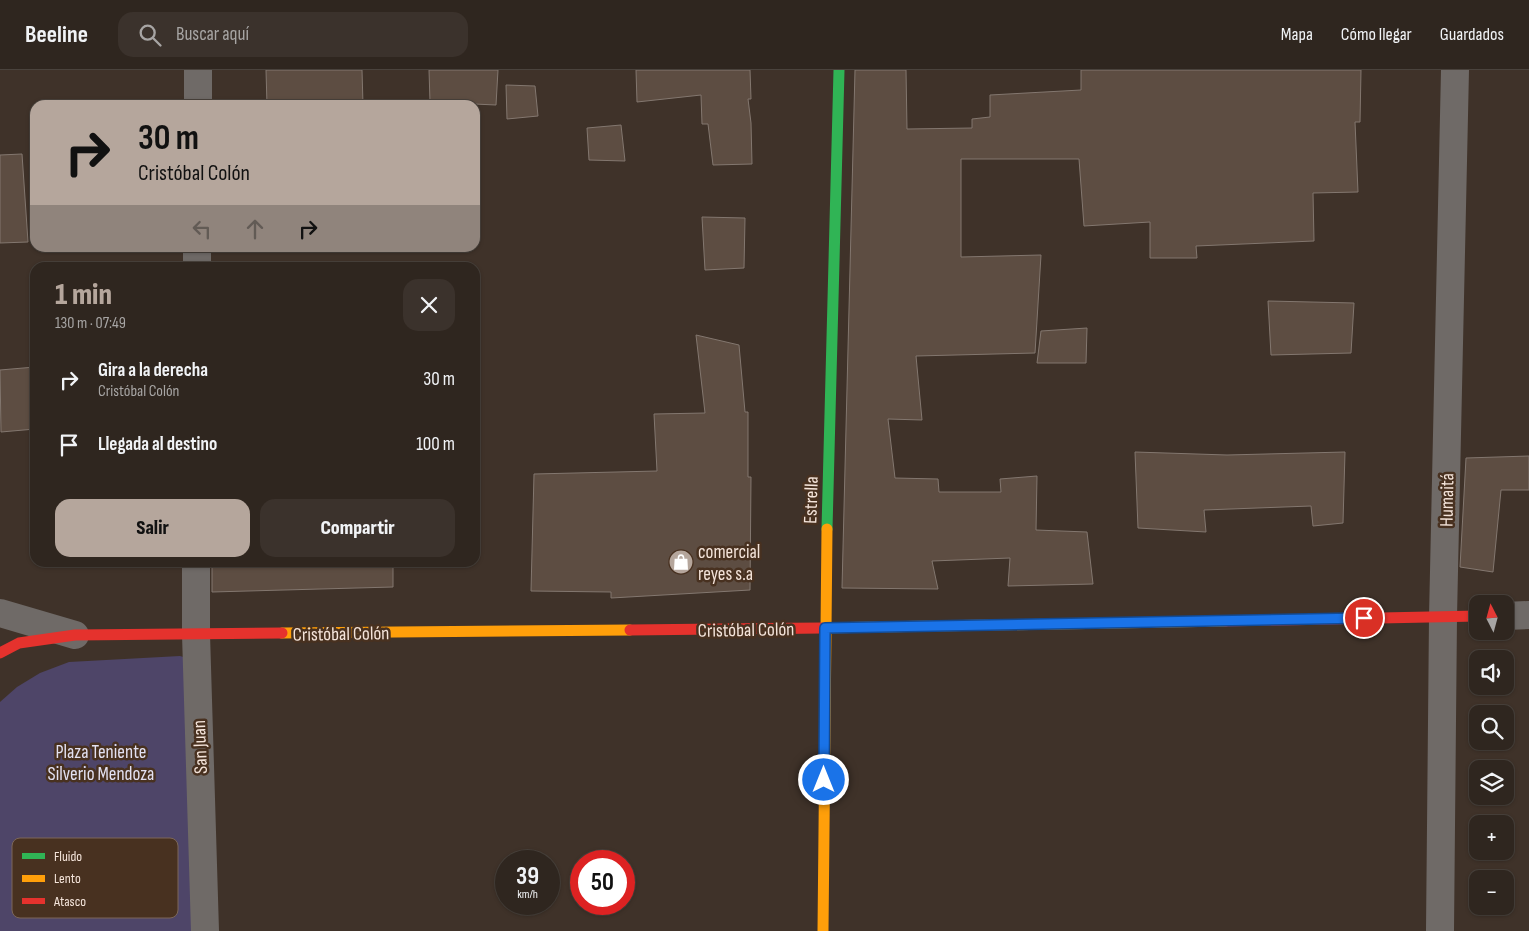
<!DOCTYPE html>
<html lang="es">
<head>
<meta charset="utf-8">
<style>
  :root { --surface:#2f261f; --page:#3b322c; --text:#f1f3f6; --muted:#a7a5a4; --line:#4a433d; --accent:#b5a69c }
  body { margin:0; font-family:"Sofia Sans Condensed",sans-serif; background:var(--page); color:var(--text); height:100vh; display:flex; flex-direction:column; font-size:19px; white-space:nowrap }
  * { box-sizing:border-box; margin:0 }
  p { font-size:16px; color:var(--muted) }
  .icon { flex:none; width:28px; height:28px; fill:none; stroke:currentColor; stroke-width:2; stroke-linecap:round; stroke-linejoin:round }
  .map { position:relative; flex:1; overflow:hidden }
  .drawer { position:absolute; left:30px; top:192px; width:450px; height:305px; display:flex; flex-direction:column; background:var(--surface); border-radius:15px; box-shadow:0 1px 4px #0004,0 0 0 1px var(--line) }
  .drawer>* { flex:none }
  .top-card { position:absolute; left:30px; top:30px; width:450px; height:152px; border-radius:15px; box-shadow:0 1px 4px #0004,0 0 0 1px var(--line); background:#b5a69c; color:#111; overflow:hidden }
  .needle { width:32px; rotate:354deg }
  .fabs { position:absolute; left:1469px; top:525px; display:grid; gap:10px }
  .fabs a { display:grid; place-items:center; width:45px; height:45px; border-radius:10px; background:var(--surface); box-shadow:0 1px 4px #0004,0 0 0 1px var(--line); font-size:25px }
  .speed { position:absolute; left:495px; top:780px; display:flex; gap:10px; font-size:25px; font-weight:700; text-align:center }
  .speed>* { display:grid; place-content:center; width:65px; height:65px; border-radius:50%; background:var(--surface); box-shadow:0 1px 4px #0004,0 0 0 1px var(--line); line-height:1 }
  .speed small { font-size:12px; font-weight:400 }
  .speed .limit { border:8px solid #d22; background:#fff; color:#111 }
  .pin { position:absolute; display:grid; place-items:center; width:42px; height:42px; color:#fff; margin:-21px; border:2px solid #fff; border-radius:50%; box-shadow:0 1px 5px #0007 }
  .me { position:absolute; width:55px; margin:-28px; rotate:0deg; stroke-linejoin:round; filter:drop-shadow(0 0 4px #0008) }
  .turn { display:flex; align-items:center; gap:18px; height:105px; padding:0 25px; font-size:22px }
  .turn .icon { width:65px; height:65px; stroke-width:2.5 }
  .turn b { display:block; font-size:35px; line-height:42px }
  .lanes { display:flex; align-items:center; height:48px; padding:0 25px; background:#0003; justify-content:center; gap:25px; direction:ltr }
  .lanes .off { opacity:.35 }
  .round { display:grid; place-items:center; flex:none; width:52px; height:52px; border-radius:15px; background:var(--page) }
  .overview { display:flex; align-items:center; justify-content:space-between; height:85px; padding:0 25px }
  h1 { font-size:30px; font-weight:800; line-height:38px; color:var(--accent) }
  .cta { display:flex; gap:10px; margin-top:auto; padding:10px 25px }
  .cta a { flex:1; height:58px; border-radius:15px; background:var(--accent); color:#111; font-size:20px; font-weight:800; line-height:58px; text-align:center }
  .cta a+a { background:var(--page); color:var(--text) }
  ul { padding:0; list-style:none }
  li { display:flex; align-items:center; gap:15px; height:65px; padding:0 25px }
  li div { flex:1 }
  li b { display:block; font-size:19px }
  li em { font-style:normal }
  header { display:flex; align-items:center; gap:30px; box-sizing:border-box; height:70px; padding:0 25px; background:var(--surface); border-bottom:1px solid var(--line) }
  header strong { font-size:24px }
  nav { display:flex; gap:28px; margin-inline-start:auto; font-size:18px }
  .search { width:350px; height:45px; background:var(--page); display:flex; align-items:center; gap:12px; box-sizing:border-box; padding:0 18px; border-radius:15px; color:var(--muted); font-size:19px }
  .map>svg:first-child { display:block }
  .green { fill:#4e4568 }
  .building { fill:#5d4d42; stroke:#83776f }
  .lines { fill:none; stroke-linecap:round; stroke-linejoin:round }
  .street { stroke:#6f6a67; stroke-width:28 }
  .fast { stroke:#30b455; stroke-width:11 }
  .slow { stroke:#ff9f0a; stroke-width:11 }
  .jam { stroke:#e5322d; stroke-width:11 }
  .route-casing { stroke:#114b97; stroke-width:12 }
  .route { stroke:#1a73e8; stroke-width:9 }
  .labels { text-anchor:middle; stroke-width:5; stroke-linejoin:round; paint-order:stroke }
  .street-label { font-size:19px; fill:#f4e4da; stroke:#483120 }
  .poi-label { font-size:19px; fill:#f4e4da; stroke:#483120; text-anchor:start }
  .park-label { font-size:19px; fill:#e3e1f2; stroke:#483120 }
  .key { fill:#483120; stroke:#7c6758; stroke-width:1 }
  .key-label { font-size:14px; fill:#f4e4da }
</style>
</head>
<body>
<header>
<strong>Beeline</strong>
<div class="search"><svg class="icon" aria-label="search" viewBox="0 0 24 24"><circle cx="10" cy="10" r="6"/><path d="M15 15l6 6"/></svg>Buscar aquí</div>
<nav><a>Mapa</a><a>Cómo llegar</a><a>Guardados</a></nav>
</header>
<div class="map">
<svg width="1529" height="861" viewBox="0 0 1529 861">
  <rect width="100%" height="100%" fill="#3f3229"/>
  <path class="green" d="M180,586l10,3 9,272h-199v-229l17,-15 23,-14 29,-11z"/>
  <g class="building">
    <path d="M266,0h96l1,35h-96z"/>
    <path d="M429,0h69l-2,35 -66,-3z"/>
    <path d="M636,0h114l1,29h-3l3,24 1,41 -39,1 -5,-41h-6l-1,-29 -64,7z"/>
    <path d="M855,0h51l1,59 65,-1v-9l18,-2v-22l91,-5v-20h280l-1,52h-5l3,70 -45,1 1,48 -118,5 1,12h-47v-36l-66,4 -5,-67h-118v98l80,-2 -6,98 -119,3 6,64 -34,-1 7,59 43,1 1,13h62l-1,-13 37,-3 -1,54 51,2 6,52 -85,2 2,-28 -78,3 6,28 -96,-1z"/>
    <path d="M506,15l29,1 3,30 -31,3z"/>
    <path d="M621,55l4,36 -36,-1 -2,-32z"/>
    <path d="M22,84l6,88 -28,1v-88z"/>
    <path d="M702,147l43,1 -1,50 -39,2z"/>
    <path d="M1268,231l86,2 -3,50 -80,2z"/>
    <path d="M1087,258l-1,35h-49l4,-32z"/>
    <path d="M696,265l43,10 6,67h3v65h3l-1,113 -139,8v-6l-80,-1 3,-117 123,-3 -3,-57 51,-1z"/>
    <path d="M35,297v62l-34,3 -1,-62z"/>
    <path d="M1135,382l92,3 118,-3 -2,71 -30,3 -2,-20 -107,4 2,22 -68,-4z"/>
    <path d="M1529,386v34h-28l-8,82 -33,-5 6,-109z"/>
    <path d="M212,492h181v25l-181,5z"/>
  </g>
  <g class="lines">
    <g class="street">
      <path d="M198,35v-35"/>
      <path d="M197,198v-20"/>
      <path d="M196,492v72l9,297"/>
      <path d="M0,543l75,22"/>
      <path d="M1505,546l24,-1"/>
      <path d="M1440,861l3,-314 12,-547"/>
    </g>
    <path class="fast" d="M827,459l12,-459"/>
    <g class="slow">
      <path d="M822,558l404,-7"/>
      <path d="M282,563l348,-3"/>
      <path d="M823,861l4,-402"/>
    </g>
    <g class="jam">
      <path d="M1226,551l252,-5"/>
      <path d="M630,560l192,-2"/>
      <path d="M0,583l19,-10 56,-8 207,-2"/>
    </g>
  </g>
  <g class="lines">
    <defs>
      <path id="route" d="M824,710l1,-152 539,-10"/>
    </defs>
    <use href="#route" class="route-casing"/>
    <use href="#route" class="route"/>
  </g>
  <defs>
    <symbol id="shop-disc" viewBox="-11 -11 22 22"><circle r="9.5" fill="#b5a69c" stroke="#483120"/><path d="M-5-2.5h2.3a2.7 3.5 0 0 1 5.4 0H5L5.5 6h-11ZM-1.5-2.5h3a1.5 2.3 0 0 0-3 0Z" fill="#fff"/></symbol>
  </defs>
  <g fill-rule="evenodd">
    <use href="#shop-disc" x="667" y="478" width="28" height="28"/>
  </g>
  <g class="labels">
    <g class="street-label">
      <text transform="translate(810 430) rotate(-88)" y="7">Estrella</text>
      <text transform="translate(1446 430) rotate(-89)" y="7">Humaitá</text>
      <text transform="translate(746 559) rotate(-1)" y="7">Cristóbal Colón</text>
      <text transform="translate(341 563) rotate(-1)" y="7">Cristóbal Colón</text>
      <text transform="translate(199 677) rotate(-92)" y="7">San Juan</text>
    </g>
    <g class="poi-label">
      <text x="698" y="488">comercial<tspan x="698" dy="22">reyes s.a</tspan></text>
    </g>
    <g class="park-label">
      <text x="101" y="688">Plaza Teniente<tspan x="101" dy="22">Silverio Mendoza</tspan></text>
    </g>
  </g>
  <rect x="12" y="768" width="166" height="80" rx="8" class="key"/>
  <rect x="22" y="783" width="23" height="6" fill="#30b455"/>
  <rect x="22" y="805" width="23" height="7" fill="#ff9f0a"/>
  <rect x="22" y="828" width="23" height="6" fill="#e5322d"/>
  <g class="key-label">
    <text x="54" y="791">Fluido</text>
    <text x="54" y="813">Lento</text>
    <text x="54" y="836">Atasco</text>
  </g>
</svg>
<div class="fabs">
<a><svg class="needle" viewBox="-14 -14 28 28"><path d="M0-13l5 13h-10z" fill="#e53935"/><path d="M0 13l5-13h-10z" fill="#a7a5a4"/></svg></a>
<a><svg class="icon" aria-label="sound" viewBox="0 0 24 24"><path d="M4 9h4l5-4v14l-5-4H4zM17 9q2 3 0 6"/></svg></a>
<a><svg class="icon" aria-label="search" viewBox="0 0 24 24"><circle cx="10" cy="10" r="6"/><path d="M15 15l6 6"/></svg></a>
<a><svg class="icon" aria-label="layers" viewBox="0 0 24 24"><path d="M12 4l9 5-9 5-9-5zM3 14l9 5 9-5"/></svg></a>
<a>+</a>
<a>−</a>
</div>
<div class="speed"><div>39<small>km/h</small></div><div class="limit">50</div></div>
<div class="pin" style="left:1364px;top:548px;background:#d93025"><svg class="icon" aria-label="arrive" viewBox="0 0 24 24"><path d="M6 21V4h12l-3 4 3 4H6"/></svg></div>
<svg class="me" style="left:824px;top:710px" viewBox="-20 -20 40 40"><circle r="17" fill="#1a73e8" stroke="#fff" stroke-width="3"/><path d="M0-11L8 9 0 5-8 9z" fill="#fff"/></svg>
<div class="top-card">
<div class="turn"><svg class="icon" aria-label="right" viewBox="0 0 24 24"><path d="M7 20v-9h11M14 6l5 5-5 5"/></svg><div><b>30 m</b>Cristóbal Colón</div></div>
<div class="lanes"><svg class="icon off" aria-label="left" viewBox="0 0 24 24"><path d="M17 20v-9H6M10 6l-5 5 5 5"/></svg><svg class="icon off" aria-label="ahead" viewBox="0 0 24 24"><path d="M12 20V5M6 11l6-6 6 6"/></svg><svg class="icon" aria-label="right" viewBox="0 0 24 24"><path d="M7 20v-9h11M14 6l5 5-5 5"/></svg></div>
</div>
<section class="drawer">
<div class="overview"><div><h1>1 min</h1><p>130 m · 07:49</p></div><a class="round"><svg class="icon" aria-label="close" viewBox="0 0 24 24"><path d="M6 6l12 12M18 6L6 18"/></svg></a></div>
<ul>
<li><svg class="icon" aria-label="right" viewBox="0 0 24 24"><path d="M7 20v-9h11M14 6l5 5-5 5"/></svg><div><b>Gira a la derecha</b><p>Cristóbal Colón</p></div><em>30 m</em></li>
<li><svg class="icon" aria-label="arrive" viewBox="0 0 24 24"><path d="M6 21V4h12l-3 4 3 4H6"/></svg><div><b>Llegada al destino</b></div><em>100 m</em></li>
</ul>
<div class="cta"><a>Salir</a><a>Compartir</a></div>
</section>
</div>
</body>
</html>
